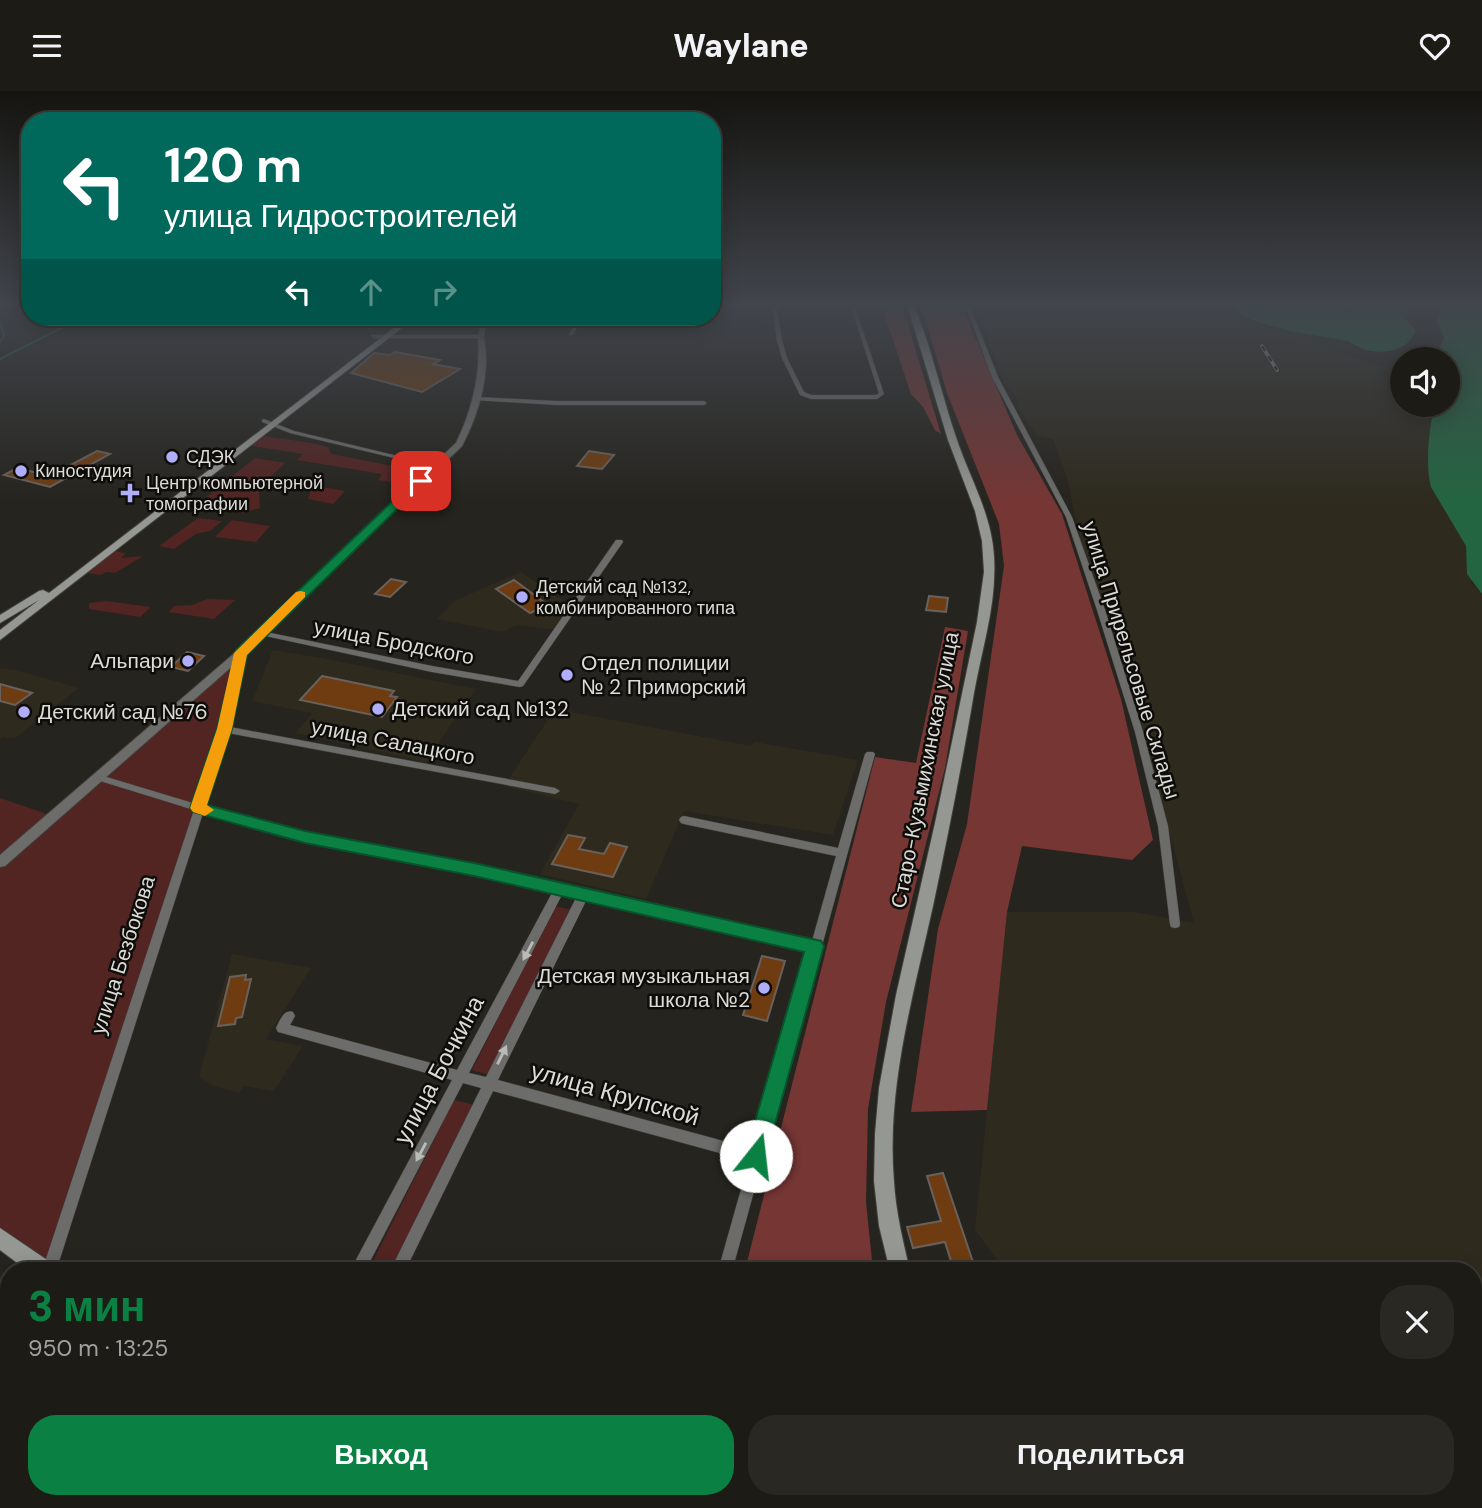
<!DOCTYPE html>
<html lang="ru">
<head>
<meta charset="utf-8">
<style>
  :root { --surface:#1c1b16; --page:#292823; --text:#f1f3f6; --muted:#a0a1a1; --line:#3a3935; --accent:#0b8043 }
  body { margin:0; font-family:"DM Sans",sans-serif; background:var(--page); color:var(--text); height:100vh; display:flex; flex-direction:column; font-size:26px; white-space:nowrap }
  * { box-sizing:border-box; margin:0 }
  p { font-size:23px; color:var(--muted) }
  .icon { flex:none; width:38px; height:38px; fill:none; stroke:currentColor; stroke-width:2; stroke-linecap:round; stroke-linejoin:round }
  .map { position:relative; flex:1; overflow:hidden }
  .panel { position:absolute; left:0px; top:1171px; width:1482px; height:247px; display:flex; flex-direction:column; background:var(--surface); border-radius:28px 28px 0 0; box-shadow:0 4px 18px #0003,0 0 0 2px var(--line) }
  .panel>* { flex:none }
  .hud { position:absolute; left:21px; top:21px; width:700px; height:214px; border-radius:28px; box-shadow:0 4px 18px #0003,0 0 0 2px var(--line); background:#00695c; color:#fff; overflow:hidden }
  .tools { position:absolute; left:1390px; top:256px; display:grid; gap:14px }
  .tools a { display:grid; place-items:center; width:70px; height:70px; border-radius:50%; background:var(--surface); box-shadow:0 4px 18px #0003,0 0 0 2px var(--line); font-size:35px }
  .pin { position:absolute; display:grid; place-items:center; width:60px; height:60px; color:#fff; margin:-30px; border-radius:14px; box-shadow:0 4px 10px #0006 }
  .me { position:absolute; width:77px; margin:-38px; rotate:16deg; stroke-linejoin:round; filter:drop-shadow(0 0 5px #0008) }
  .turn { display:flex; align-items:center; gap:24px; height:147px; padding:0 28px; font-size:32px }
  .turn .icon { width:91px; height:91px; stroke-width:2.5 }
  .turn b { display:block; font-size:49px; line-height:60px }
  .lanes { display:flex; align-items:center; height:66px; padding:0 28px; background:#0003; justify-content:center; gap:35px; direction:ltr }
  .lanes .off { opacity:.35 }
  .round { display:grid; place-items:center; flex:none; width:74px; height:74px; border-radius:28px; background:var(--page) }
  .summary { display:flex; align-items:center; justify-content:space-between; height:119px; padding:0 28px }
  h1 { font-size:42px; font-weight:800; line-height:52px; color:var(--accent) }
  .button { display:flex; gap:14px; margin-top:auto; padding:14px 28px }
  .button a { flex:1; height:80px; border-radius:28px; background:var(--accent); color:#fff; font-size:28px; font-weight:800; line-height:80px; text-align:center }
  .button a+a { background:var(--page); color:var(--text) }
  header { display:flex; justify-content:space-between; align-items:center; height:91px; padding:0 28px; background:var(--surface); font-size:32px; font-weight:800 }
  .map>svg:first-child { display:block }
  .built { fill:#2e2a1e }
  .green { fill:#522422 }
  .forest { fill:#753634 }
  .water { fill:#246541 }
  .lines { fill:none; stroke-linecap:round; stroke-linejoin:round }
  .stream { stroke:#246541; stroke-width:2 }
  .building { fill:#6e3c10; stroke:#68615d; stroke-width:2 }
  .minor-casing { stroke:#43413c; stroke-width:1 }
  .tertiary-casing { stroke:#43413c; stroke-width:2 }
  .secondary-casing { stroke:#43413c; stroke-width:2 }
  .minor { fill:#6c6d6a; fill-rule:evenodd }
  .tertiary { fill:#6c6d6a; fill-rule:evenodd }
  .secondary { fill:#959792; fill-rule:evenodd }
  .rail-casing { stroke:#93918c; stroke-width:3.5 }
  .rail { stroke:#0e0d0a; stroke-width:2; stroke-dasharray:6; stroke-linecap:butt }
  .oneway { fill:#babab6 }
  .route { fill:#0b8043; stroke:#07532c; stroke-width:2 }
  .slow { fill:#f59e0b }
  .poi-dot { fill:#b0aefa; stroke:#0e0d0a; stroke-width:2.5 }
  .labels { text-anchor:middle; stroke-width:5; stroke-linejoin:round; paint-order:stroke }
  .far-poi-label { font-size:18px; fill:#dcdbd7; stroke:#0e0d0a; text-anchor:start }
  .street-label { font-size:21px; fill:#dcdbd7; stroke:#0e0d0a }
  .poi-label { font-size:21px; fill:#dcdbd7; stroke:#0e0d0a; text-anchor:start }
  .near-street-label { font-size:24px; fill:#dcdbd7; stroke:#0e0d0a }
</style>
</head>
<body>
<header><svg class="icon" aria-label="menu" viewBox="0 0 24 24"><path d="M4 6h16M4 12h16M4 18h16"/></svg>Waylane<svg class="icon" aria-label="heart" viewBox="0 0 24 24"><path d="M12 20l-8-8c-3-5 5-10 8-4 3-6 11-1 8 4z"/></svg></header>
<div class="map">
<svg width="1482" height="1417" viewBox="0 0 1482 1417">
  <rect width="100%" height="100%" fill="#26241e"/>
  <g class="built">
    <path d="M976,213h223l203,69v31h33l-4,16 -1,62 36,64 1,23 5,14 10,11v914h-304l-6,-8h302v-229l-469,-1 -30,-40 32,-318h128l59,11 -63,-233 -51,-152 -13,-60 -14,-39 -17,-4 -18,-28 1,-6 -15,-19z"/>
    <path d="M521,481l53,36 -17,22 -40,-5 -15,7 -65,-13 17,-18z"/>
    <path d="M273,559l49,8 154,31 -51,73 -129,-29 16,-20 -60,-12z"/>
    <path d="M0,577l16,2 63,18 -65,51 -11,-2 -3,2z"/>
    <path d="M555,618l196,37 4,-4 103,18 -25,75 -149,-24 -38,88 -106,-25 39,-70 -75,-18z"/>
    <path d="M232,863l79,14 -45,71 37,7 -29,45 -30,-5 -5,7 -27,-8 -13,-8z"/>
  </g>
  <g class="green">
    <path d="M266,345c21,4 41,5 62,11l3,7 93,18 -8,7 -18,-3 -2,7 -18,-3 4,-6 -85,-14 6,-6 -50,-8 -1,-4z"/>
    <path d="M255,367l30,5 -26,25 1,20 -18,5 -35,-4 -18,2z"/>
    <path d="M313,394l32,6 -12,13 -25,-5z"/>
    <path d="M198,427l24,3 -12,10 -14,3 -22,15 -15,-3z"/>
    <path d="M232,429l38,6 -14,16 -41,-5z"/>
    <path d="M114,460l12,2 -5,5 22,-2 -28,17 -9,-1 -5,3 -14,-2z"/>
    <path d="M207,508l28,1 -21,19 -45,-7 5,-6 18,-1z"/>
    <path d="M107,510l44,6 -11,10 -51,-8v-6z"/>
    <path d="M241,562l-16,76 -176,541 -49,-32v-376z"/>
    <path d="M0,707l50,17 -50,39z"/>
    <path d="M554,815l19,4 -80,166 -21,-6z"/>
    <path d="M454,1009l21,5 -80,165 -27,1z"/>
    <path d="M310,1409h267l22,8h-294z"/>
  </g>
  <g class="forest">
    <path d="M881,213h18l6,11 36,119 -6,-4 -12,-23 -12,-13z"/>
    <path d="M917,213h44l56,131 45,79 59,185 32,141 -21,20 -110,-14 -15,66 -20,198 -76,2 27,-183 29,-105 37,-258 -5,-42 -52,-131 -22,-75z"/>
    <path d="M945,536l23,4 -23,137 -59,234 -18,107 -2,93 7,68h-128l130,-513 41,6z"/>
    <path d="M939,1409h78l2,8h-77z"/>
  </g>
  <g class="water">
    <path d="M1230,213h94l8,4 16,4 4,-3 -8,-5h70l-8,16 10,10c-10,28 -50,26 -67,11 -26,-5 -106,-14 -119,-37z"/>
    <path d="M1443,213h39v290l-15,-20 -1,-28 -35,-59c-6,-22 -2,-61 4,-83h12v-45h-12l9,-22 -7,-16z"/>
  </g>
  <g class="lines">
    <g class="stream">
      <path d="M0,231l4,14 -4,6"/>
      <path d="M0,268l83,-42"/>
    </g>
  </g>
  <g class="building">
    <path d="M395,261l45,8 -7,4 27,5 -38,23 -71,-19 23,-20 16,2z"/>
    <path d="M97,360l13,3 -60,33 -46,-12 13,-7 33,8z"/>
    <path d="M589,360l25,4 -12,14 -25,-3z"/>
    <path d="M391,488l15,3 -16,15 -15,-3z"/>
    <path d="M514,489l34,25 -18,8 -34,-24z"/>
    <path d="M929,505l19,2 -2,14 -20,-2z"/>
    <path d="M187,561l17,4 -16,15 -17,-4z"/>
    <path d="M322,585l72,15 -4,5 7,1 -15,20 -82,-17z"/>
    <path d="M0,593l32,9 -17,12 -15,-4z"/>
    <path d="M568,744l17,3 -6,11 25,5 6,-11 17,4 -14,30 -61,-13z"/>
    <path d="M762,865l23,5 -18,60 -24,-6z"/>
    <path d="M246,884l-1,5 6,-1 -9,38 -6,1 -1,6 -17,2 12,-49z"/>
    <path d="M943,1082l33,98h-22l-9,-29 -32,6 -6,-21 34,-6 -14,-45z"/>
  </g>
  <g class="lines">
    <defs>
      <g id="minor">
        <path d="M772,213h4l6,36 5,18 17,34 7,3h65l3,-2 -29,-89h4l30,90 -7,5h-66l-11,-4 -18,-37 -5,-18z"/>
        <path d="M779,213h57l-2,1h-53z"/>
        <path d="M965,213h4l29,73 74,140 33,93 38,122 25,94 12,98 -1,3 -4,1 -4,-1 -1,-3 -12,-98 -23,-94 -38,-122 -31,-93 -74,-140z"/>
        <path d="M483,226h4l-3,19 -3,2 -3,-2z"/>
        <path d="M578,226h4l-9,18h-4z"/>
        <path d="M476,306l80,4h148l3,2 -3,2h-148l-82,-5 -1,-1z"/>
        <path d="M264,328l30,12 145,35 -3,2 -146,-35 -28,-11v-2z"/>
        <path d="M616,449h6l1,2 -100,144 -3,1 -88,-15 -171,-37 -4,-2 4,-2 171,35 86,15z"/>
        <path d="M241,559l4,3 -15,74 325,61 5,3 -5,3 -327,-61 -23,73 49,15 51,12 169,33 207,49 131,26 24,-85 -152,-32 -3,-1 -2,-3 2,-3 3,-1 154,32 27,-94 2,-2h6l2,2 -143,517h-14l31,-110 -256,-70 -88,180h-15l91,-183 -18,-5 -98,188h-15l102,-191 -170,-47 -4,-1 -2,-4c4,-8 8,-19 17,-16l2,4 -5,9 167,45 95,-177 -78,-19 -169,-33 -51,-12 -51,-16 -147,458h-14l152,-461 -97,-30 -2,-2 5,-3 96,29 25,-75 16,-76zM562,804l14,3 -90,179 -17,-4zM586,810l95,22 129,26 -57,200 -255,-69z"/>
      </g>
      <path id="tertiary" d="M372,244h111c9,35 -4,79 -21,111l-217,209 -240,211 -5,1v-12l237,-204 219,-208c16,-33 25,-68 22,-105h-104l-3,-2z"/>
      <g id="secondary">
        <path d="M907,213h6l7,17c14,38 23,78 36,116 13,40 36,77 38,120 3,46 -12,91 -20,136 -12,71 -26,142 -41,213 -20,90 -47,183 -39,276 2,31 9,59 16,89h-20l-11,-45 -5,-45 1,-47 4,-46 17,-93 39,-172 42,-201 7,-50 -2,-31 -7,-30 -27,-71z"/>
        <path d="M408,226h8l-416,323v-10l39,-30 -39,23v-8l39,-24 4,-1 6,3z"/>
        <path d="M0,1137l53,36 3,7h-28l-28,-21z"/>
        <path d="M693,1409h50l3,8h-50z"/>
        <path d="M845,1409h27l-3,8h-27z"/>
        <path d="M892,1409h24l2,8h-24z"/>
        <path d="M1026,1409h28l3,8h-28z"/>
      </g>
    </defs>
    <use href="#minor" class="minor-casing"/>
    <use href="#tertiary" class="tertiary-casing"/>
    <use href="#secondary" class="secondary-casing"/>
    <use href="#minor" class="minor"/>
    <use href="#tertiary" class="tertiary"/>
    <use href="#secondary" class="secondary"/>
    <defs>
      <path id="rail" d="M1262,255l15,24"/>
    </defs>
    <use href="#rail" class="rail-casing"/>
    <use href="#rail" class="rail"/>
  </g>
  <defs><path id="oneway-solid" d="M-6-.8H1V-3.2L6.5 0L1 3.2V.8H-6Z" transform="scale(1.75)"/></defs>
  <g class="oneway">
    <use href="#oneway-solid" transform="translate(528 860) rotate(118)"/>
    <use href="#oneway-solid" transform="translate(502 964) rotate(-64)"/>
    <use href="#oneway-solid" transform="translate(421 1061) rotate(118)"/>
  </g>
  <linearGradient id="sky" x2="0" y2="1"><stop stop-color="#151410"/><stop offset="0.52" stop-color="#41454c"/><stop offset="1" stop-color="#41454c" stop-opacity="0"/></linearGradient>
  <rect width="1482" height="411" fill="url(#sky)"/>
  <path class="route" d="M417,387l9,3 -179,174 -15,74 -25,76 98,26 169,32 347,78 3,5 -60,218 -8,3 -7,-3 -4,-8 59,-204 -330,-76 -169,-33 -112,-31 -3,-4 27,-79 19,-79z"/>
  <path class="slow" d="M300,500l5,1v5l-58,58 -15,74 -25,76 7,5 -9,6 -12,-4 -3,-4 27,-79 17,-76 62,-61z"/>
  <g class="poi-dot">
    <circle cx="172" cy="366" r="7"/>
    <circle cx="21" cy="380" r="7"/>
    <path d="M126.5 391.5h7v7h7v7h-7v7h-7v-7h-7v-7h7z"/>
    <circle cx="522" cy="506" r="7"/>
    <circle cx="188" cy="570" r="7"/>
    <circle cx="567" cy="584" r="7"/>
    <circle cx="378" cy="618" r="7"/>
    <circle cx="24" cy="621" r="7"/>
    <circle cx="764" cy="897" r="7"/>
  </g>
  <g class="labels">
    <g class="far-poi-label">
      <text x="186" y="372">СДЭК</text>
      <text x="35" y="386">Киностудия</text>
      <text x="146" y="398">Центр компьютерной<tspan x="146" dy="21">томографии</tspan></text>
      <text x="536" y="502">Детский сад №132,<tspan x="536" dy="21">комбинированного типа</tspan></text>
    </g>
    <g class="street-label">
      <text transform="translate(394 551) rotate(11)" y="7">улица Бродского</text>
      <text transform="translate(1131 569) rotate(73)" y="7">улица Прирельсовые Склады</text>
      <text transform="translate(393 651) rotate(11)" y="7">улица Салацкого</text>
      <text transform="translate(925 679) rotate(-79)" y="7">Старо-Кузьмихинская улица</text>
      <text transform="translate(123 864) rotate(-72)" y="7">улица Безбокова</text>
    </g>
    <g class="poi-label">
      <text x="174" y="577" text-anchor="end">Альпари</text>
      <text x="581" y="579">Отдел полиции<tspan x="581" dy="24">№ 2 Приморский</tspan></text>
      <text x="392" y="625">Детский сад №132</text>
      <text x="38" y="628">Детский сад №76</text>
      <text x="750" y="892" text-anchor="end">Детская музыкальная<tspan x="750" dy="24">школа №2</tspan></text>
    </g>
    <g class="near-street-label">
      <text transform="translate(439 979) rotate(-62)" y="8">улица Бочкина</text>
      <text transform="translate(615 1003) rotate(16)" y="8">улица Крупской</text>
    </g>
  </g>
</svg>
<div class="tools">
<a><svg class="icon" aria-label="sound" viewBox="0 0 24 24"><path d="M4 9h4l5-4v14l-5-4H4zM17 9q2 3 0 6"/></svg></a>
</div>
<div class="pin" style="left:421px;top:390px;background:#d93025"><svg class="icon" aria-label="arrive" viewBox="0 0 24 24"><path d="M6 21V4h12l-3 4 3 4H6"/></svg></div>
<svg class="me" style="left:756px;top:1065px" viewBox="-20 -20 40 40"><circle r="19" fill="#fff"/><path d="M0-13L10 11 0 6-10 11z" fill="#0b8043"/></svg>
<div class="hud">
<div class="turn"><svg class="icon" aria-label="left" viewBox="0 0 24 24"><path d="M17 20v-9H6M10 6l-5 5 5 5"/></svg><div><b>120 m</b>улица Гидростроителей</div></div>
<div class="lanes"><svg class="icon" aria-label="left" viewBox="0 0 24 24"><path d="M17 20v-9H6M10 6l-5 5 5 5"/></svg><svg class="icon off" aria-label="ahead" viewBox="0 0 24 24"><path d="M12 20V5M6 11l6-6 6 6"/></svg><svg class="icon off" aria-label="right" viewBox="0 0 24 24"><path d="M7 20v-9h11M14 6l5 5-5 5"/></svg></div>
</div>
<section class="panel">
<div class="summary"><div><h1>3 мин</h1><p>950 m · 13:25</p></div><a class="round"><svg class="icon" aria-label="close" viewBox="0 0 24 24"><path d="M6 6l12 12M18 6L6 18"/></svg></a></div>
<div class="button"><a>Выход</a><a>Поделиться</a></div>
</section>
</div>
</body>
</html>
